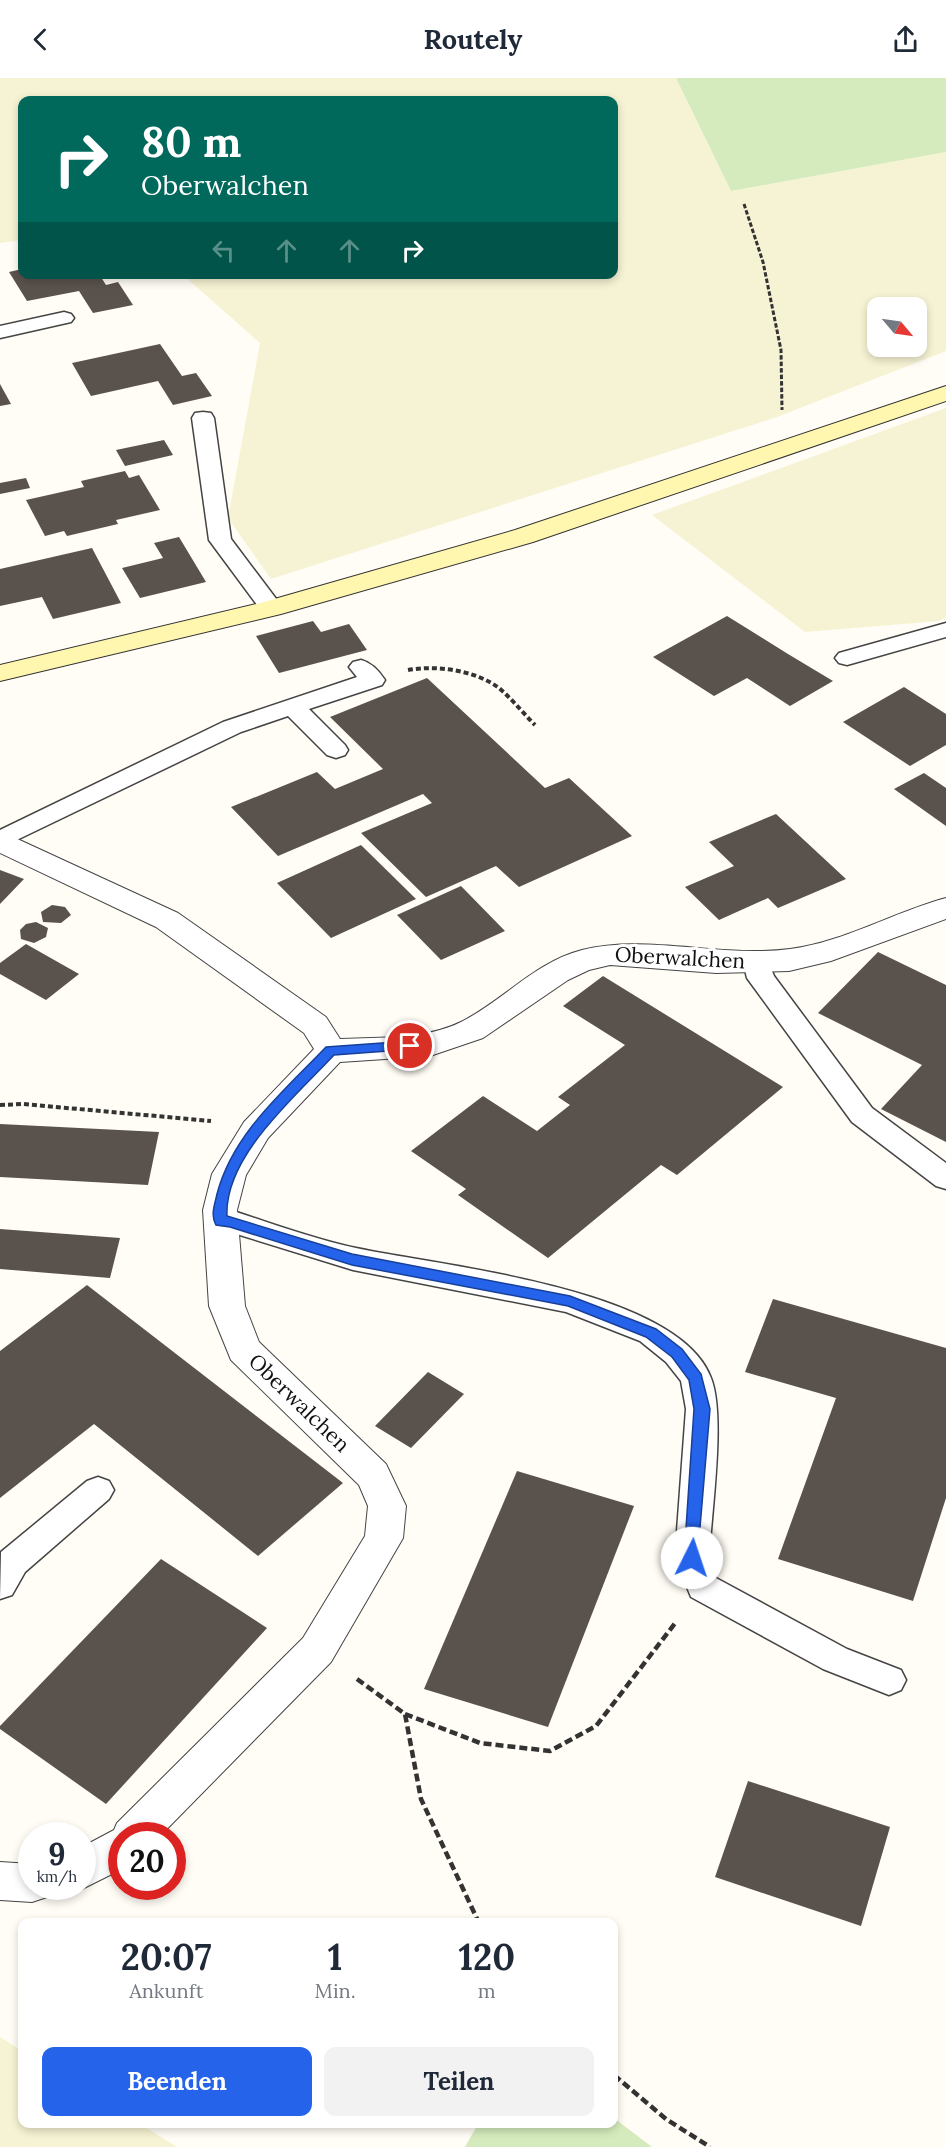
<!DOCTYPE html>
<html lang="de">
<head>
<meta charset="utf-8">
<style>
  :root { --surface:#fff; --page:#f2f2f3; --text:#1f2937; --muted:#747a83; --accent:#2563eb }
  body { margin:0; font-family:Lora,serif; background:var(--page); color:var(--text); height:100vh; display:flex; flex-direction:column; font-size:22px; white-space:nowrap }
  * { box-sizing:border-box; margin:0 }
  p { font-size:20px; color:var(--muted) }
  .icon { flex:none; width:33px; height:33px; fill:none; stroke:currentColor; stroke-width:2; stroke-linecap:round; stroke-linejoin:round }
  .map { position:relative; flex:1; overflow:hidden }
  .sheet { position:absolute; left:18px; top:1840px; width:600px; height:210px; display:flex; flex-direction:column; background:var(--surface); border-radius:12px; box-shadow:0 3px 9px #0003 }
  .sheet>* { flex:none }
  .guide { position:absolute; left:18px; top:18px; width:600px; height:183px; border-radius:12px; box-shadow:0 3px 9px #0003; background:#00695c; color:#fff; overflow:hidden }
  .needle { width:39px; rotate:119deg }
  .buttons { position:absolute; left:867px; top:219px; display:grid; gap:12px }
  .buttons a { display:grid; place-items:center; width:60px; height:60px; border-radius:12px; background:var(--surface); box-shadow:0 3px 9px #0003; font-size:30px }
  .speed { position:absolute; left:18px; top:1744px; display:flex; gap:12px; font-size:30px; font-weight:700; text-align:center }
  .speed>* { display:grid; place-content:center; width:78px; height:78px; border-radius:50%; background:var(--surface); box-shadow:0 3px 9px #0003; line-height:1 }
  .speed small { font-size:15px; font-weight:400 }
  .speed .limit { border:9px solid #d22; background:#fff; color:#111 }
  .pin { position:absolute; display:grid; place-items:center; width:51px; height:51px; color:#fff; margin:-26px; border:3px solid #fff; border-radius:50%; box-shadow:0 2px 6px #0007 }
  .me { position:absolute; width:66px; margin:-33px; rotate:4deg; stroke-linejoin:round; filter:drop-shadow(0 0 4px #0008) }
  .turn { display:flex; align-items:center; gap:21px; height:126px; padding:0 24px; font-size:27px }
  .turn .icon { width:78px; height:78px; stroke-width:2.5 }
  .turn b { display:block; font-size:42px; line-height:51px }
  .lanes { display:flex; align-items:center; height:57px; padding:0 24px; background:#0003; justify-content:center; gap:30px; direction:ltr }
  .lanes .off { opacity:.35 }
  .eta { display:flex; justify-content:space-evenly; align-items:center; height:102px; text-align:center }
  .eta b { font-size:36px; font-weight:800; line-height:42px }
  .action { display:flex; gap:12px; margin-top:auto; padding:12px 24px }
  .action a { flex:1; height:69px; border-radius:12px; background:var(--accent); color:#fff; font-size:24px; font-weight:800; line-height:69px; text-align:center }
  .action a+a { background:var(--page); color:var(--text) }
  header { display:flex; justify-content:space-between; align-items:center; height:78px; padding:0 24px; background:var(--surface); font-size:27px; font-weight:800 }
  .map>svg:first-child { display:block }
  .farmland { fill:#f6f3d4; fill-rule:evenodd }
  .green { fill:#d5ebbd }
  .building { fill:#5a524d }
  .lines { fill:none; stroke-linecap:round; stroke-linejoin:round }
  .service-casing { stroke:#444; stroke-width:3 }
  .minor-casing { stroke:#444; stroke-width:2 }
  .secondary-casing { stroke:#333; stroke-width:2 }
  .path-far2 { stroke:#333; stroke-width:3; stroke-dasharray:4.5 2; stroke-linecap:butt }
  .path-far1 { stroke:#333; stroke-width:4; stroke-dasharray:5 3; stroke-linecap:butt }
  .path { stroke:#333; stroke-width:4.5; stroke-dasharray:8 4; stroke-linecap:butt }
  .service { fill:#fff; fill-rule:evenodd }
  .minor { fill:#fff; fill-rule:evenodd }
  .secondary { fill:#fff6b0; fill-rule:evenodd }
  .route { fill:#2563eb; stroke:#184099; stroke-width:1.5 }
  .labels { text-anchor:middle; stroke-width:6; stroke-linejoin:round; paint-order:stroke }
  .street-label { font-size:21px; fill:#111; stroke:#fff }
</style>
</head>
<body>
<header><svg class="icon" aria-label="back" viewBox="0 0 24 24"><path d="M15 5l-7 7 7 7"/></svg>Routely<svg class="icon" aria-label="share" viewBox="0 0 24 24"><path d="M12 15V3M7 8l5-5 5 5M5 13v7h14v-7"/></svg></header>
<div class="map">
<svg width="946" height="2069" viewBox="0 0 946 2069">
  <rect width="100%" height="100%" fill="#fffdf5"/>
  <g class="farmland">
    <path d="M0,0h676l55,113 215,-39v199l-169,66 -506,162 -43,-61 32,-175 -77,-68 431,-1v-174h-592v140l-22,3zM878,230h38v38h-38z"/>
    <path d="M946,330v209l-7,4 -134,11 -153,-117z"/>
    <path d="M0,1959l22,14v73h118l37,23h-177z"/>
  </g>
  <g class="green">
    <path d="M676,0h270v74l-215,39z"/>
    <path d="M614,2040l38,29h-187l13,-23h136z"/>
  </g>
  <g class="building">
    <path d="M22,191v5h77l7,11 12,-3 15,23 -40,8 -14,-22 -52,10 -18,-29z"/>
    <path d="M160,266l22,32 14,-3 16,23 -39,9 -15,-24 -67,15 -19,-33z"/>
    <path d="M0,306l11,20 -11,2z"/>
    <path d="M164,362l9,15 -48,11 -9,-16z"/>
    <path d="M125,393l4,7 10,-3 21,35 -44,10 2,4 -51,12 -3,-5 -19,5 -19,-36 58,-13 -3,-6z"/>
    <path d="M26,400l4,10 -30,6v-11z"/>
    <path d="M179,459l27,45 -66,16 -18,-30 41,-10 -9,-15z"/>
    <path d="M92,470l29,55 -68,16 -11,-22 -42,9v-37z"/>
    <path d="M727,538l61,38 45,27 -43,25 -43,-28 -33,18 -61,-39z"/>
    <path d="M313,543l8,11 28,-8 18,26 -88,23 -23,-37z"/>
    <path d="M427,600l118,110 24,-10 63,58 -113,51 -23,-21 -70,31 -65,-64 71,-30 -9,-9 -145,62 -47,-49 86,-35 18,17 48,-20 -53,-52z"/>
    <path d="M904,609l42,27v31l-36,21 -67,-44z"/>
    <path d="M924,695l22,15v38l-52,-37z"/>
    <path d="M776,736l70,65 -68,29 -10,-10 -49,22 -34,-33 49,-21 -25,-24z"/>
    <path d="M361,767l55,54 -85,39 -54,-55z"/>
    <path d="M0,792l24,9 -24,25z"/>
    <path d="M461,808l44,45 -64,29 -44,-45z"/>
    <path d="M52,827l13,2 6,8 -10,8 -18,-1 -2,-10z"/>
    <path d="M36,844l12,6 -2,9 -12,6 -13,-4 -1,-9 6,-6z"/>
    <path d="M26,866l53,30 -33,26 -46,-26v-11z"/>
    <path d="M878,874l68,33v157l-65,-33 41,-44 -104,-52z"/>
    <path d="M603,898l180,111 -106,88 -16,-10 -113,93 -90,-63 8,-6 -55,-38 72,-55 54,35 33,-26 -12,-8 67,-52 -62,-39z"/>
    <path d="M0,1046l159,8 -11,53 -148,-8z"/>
    <path d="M0,1151l120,9 -10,40 -110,-9z"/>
    <path d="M87,1207l256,198 -85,73 -164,-132 -94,74v-147z"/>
    <path d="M773,1221l173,49v150l-33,103 -135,-42 58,-161 -91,-26z"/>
    <path d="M428,1294l36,22 -53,54 -36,-22z"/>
    <path d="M517,1393l117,35 -86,221 -124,-38z"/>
    <path d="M161,1481l106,69 -161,176 -106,-75v-3z"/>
    <path d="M748,1703l142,46 -29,99 -146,-49z"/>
  </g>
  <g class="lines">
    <defs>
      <g id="service">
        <path d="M64,234l7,2 3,4 -3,4 -71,16v-12z"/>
        <path d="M203,334l8,1 3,5 17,121 52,69 -4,5h-16l-54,-73 -17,-122 3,-5z"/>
        <path d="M946,545v14l-99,28 -8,-2 -4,-5 4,-5z"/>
        <path d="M361,582c11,3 18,11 24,20l-3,5 -73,24 36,36 3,5 -3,5 -9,3 -9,-3 -39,-39 -47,16 -241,116v-18l223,-108 134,-45 -8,-10 4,-5z"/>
        <path d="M756,875l10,3 8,20 98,132 74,55v26l-10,-3 -84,-64 -105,-144 -4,-16 3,-6z"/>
        <path d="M221,1132h9c41,13 83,29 126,38 84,18 322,40 355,130 15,38 0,136 -2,180l7,20 131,71 54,21 5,10 -5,10 -12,5 -66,-26 -132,-72 -16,-39 11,-149 -5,-28 -15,-19 -26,-21 -74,-29 -213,-42 -123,-38 -19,-3 -5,-8 5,-8z"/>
        <path d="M98,1399l11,4 5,9 -5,9 -84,73 -13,23 -12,4 1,-47 86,-71z"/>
      </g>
      <g id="minor">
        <path d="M0,753l178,82 148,104 14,22c39,-2 85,1 121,-17 42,-21 74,-60 121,-72 64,-16 140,8 208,-1 54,-7 104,-37 156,-51v21l-115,42 -42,10 -73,2 -106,-8 -21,5 -21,10 -85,58 -53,18 -90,6 -72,76 -22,37 -9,35 8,96 14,36 127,122 20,42 -3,32 -72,124 -171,174h-38v33l-40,20 -6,-2h6v-40l32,-17 3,-7 186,-185 62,-102 3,-30 -9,-21 -128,-125 -22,-54 -6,-96 9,-36 32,-52 70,-73 -10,-16 -148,-106 -156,-74z"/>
        <path d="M0,1784l32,2v23h19l-4,10 -15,5 -32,-2z"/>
      </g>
      <path id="secondary" d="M946,308v15l-413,141 -252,72 -281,67v-16l264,-63 251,-72z"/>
    </defs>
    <use href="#service" class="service-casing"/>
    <use href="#minor" class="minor-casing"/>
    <use href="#secondary" class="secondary-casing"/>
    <path class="path-far2" d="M744,126l19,58 18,88 1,60"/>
    <g class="path-far1">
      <path d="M408,592c28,-5 67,0 91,18 13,11 24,25 36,37"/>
      <path d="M0,1027l23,-1 188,17"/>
    </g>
    <g class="path">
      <path d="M357,1601l48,35 16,85 58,124"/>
      <path d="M405,1636l75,29 70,8 46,-25 80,-104"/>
      <path d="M614,1997l52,44 44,28"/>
    </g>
    <use href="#service" class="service"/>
    <use href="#minor" class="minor"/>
    <use href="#secondary" class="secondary"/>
  </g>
  <path class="route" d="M410,963l7,5 -2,3 -81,6c-37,40 -110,101 -107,161l125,38 218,42 86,33 26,20 19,25 9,35 -13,154h-11l-2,-5 10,-149 -5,-29 -17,-23 -26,-20 -78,-31 -216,-41 -122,-38 -14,-2c-6,-10 -1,-21 1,-31 16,-61 67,-103 109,-147z"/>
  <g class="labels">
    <g class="street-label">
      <text transform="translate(680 880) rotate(3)" y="7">Oberwalchen</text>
      <text transform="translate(299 1325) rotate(44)" y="7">Oberwalchen</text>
    </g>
  </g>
</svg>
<div class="buttons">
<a><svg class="needle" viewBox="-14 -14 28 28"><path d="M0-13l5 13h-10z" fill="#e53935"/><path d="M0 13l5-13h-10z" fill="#747a83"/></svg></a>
</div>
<div class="speed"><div>9<small>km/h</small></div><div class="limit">20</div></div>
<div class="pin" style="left:410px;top:968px;background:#d93025"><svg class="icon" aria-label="arrive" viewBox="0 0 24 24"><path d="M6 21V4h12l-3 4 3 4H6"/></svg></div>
<svg class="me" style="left:692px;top:1480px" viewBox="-20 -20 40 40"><circle r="19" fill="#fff"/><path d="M0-13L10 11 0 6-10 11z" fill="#2563eb"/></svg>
<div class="guide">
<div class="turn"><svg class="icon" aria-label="right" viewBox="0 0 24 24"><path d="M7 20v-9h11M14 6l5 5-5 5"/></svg><div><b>80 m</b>Oberwalchen</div></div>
<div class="lanes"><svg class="icon off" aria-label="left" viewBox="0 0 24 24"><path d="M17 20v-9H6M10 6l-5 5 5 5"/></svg><svg class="icon off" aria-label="ahead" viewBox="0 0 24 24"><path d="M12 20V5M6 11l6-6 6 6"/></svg><svg class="icon off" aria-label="ahead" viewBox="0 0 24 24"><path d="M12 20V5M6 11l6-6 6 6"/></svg><svg class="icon" aria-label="right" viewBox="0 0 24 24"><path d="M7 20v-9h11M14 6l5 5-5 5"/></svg></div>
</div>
<section class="sheet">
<div class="eta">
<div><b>20:07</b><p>Ankunft</p></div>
<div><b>1</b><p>Min.</p></div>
<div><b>120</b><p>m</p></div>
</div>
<div class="action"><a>Beenden</a><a>Teilen</a></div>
</section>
</div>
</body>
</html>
